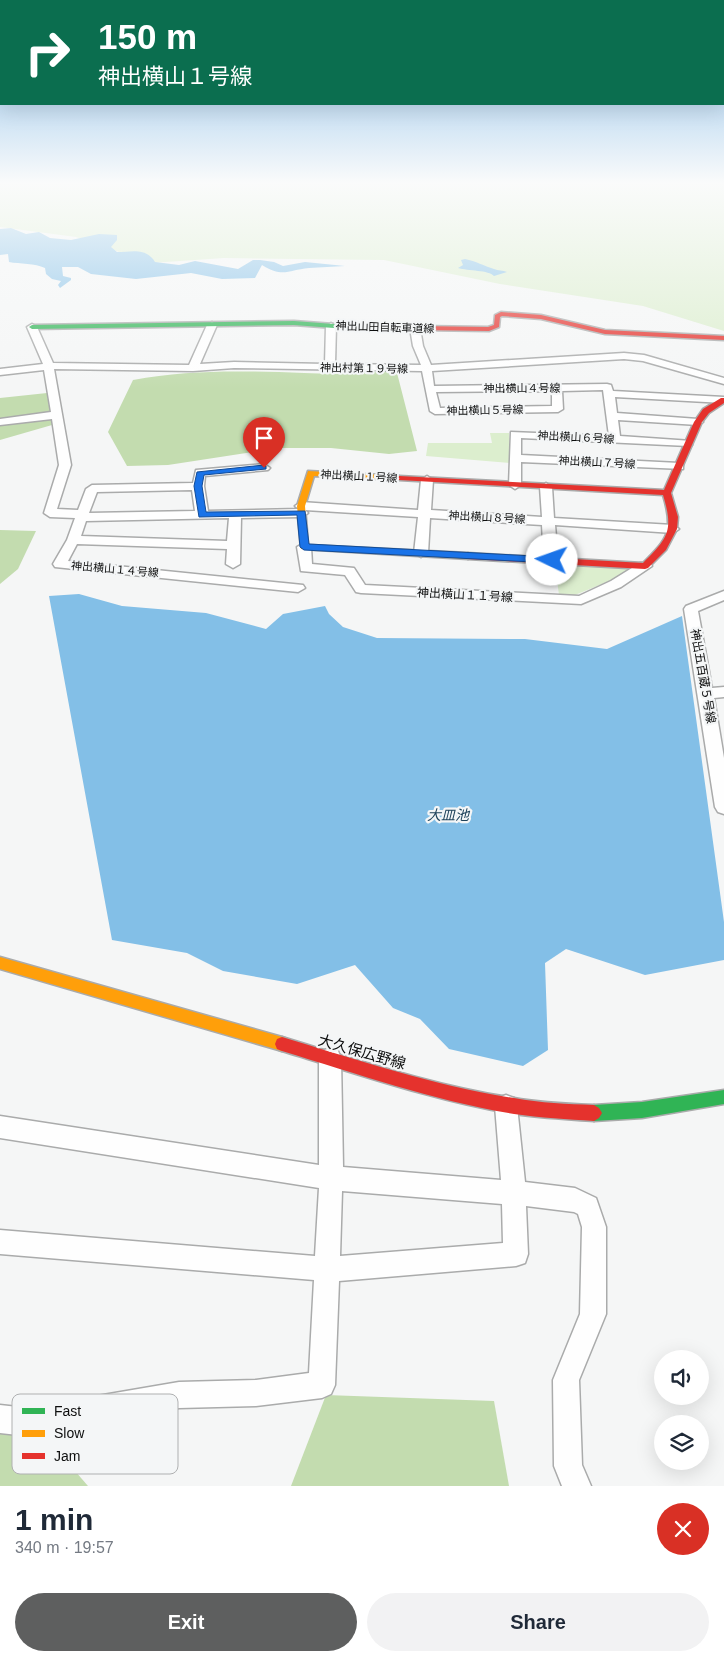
<!DOCTYPE html>
<html lang="en">
<head>
<meta charset="utf-8">
<style>
  :root { --surface:#fff; --page:#f2f2f3; --text:#1f2937; --muted:#747a83; --accent:#5e5f5f }
  body { margin:0; font-family:Helvetica,"Noto Sans JP",sans-serif; background:var(--page); color:var(--text); height:100vh; display:flex; flex-direction:column; font-size:19px; white-space:nowrap }
  * { box-sizing:border-box; margin:0 }
  p { font-size:16px; color:var(--muted) }
  .icon { flex:none; width:28px; height:28px; fill:none; stroke:currentColor; stroke-width:2; stroke-linecap:round; stroke-linejoin:round }
  .map { position:relative; height:1486px; overflow:hidden }
  .details { display:flex; flex-direction:column; background:var(--surface); flex:1 }
  .details>* { flex:none }
  .guide { position:absolute; left:0px; top:0px; width:725px; height:105px; box-shadow:0 5px 20px #0002; background:#0b6e4f; color:#fff; overflow:hidden }
  .buttons { position:absolute; left:654px; top:1350px; display:grid; gap:10px }
  .buttons a { display:grid; place-items:center; width:55px; height:55px; border-radius:50%; background:var(--surface); box-shadow:0 5px 20px #0002; font-size:25px }
  .pin { position:absolute; display:grid; place-items:center; width:42px; height:42px; color:#fff; margin:-51px -21px; border-radius:50% 50% 50% 0; rotate:-45deg; box-shadow:0 0 5px #0007 }
  .pin .icon { rotate:45deg }
  .me { position:absolute; width:55px; margin:-28px; rotate:273deg; stroke-linejoin:round; filter:drop-shadow(0 0 4px #0008) }
  .turn { display:flex; align-items:center; gap:18px; height:105px; padding:0 15px; font-size:22px }
  .turn .icon { width:65px; height:65px; stroke-width:2.5 }
  .turn b { display:block; font-size:35px; line-height:42px }
  .round { display:grid; place-items:center; flex:none; width:52px; height:52px; border-radius:26px; background:var(--page) }
  .headline { display:flex; align-items:center; justify-content:space-between; height:85px; padding:0 15px }
  h1 { font-size:30px; font-weight:700; line-height:38px }
  .button { display:flex; gap:10px; margin-top:auto; padding:10px 15px }
  .button a { flex:1; height:58px; border-radius:30px; background:var(--accent); color:#fff; font-size:20px; font-weight:700; line-height:58px; text-align:center }
  .button a+a { background:var(--page); color:var(--text) }
  .map>svg:first-child { display:block }
  .green { fill:#dceece }
  .forest { fill:#c3dcaf }
  .water { fill:#83bfe7 }
  .lines { fill:none; stroke-linecap:round; stroke-linejoin:round }
  .street-casing { stroke:#aaabab; stroke-width:3 }
  .fast-casing { stroke:#aaabab; stroke-width:3 }
  .slow-casing { stroke:#aaabab; stroke-width:3 }
  .jam-casing { stroke:#aaabab; stroke-width:3 }
  .street { fill:#fefefe; fill-rule:evenodd }
  .fast { fill:#30b455; fill-rule:evenodd }
  .slow { fill:#ff9f0a; fill-rule:evenodd }
  .jam { fill:#e5322d; fill-rule:evenodd }
  .route { fill:#1a73e8; stroke:#114b97 }
  .labels { text-anchor:middle; stroke-width:4.5; stroke-linejoin:round; paint-order:stroke }
  .far-street-label { font-size:11px; fill:#0d0e0e; stroke:#f4f6f7 }
  .street-label { font-size:12px; fill:#0d0e0e; stroke:#f4f6f7 }
  .water-label { font-size:14px; font-style:italic; fill:#1e425a; stroke:#f4f6f7 }
  .near-street-label { font-size:15px; fill:#0d0e0e; stroke:#f4f6f7 }
  .key { fill:#f4f6f7; stroke:#afb0b1; stroke-width:1 }
  .key-label { font-size:14px; fill:#0d0e0e }
</style>
</head>
<body>
<div class="map">
<svg width="724" height="1486" viewBox="0 0 724 1486">
  <rect width="100%" height="100%" fill="#f5f6f6"/>
  <g class="green">
    <path d="M0,181h724v150l-81,-25 -143,-22 -116,-24 -160,-2 -73,5 -75,-26 -76,-10z"/>
    <path d="M490,433h19l2,30 -85,-7 2,-13h64z"/>
    <path d="M555,565l73,3 1,5 -54,22h-16z"/>
  </g>
  <g class="forest">
    <path d="M396,369l21,82 -28,3 -58,-6h-52l-111,17 -41,1 -19,-34 25,-52c57,-11 114,-9 171,-7 30,2 62,-3 92,-4z"/>
    <path d="M47,393l5,32 -52,15v-42z"/>
    <path d="M0,530l36,1 -18,38 -18,15z"/>
    <path d="M326,1395l168,6 15,85h-218z"/>
    <path d="M0,1432l43,2 45,52h-88z"/>
  </g>
  <g class="water">
    <path d="M11,228l15,6 13,-2 11,6 21,2 28,-6 18,1v5l-6,7 6,5c14,0 29,-5 38,10l24,3 16,-4 43,8 15,-9h7l14,2 9,4 22,-4 40,4c-12,1 -24,1 -36,2 -21,2 -26,10 -47,-3l-7,13 -33,1 -31,-6 -55,6 -45,-5 -13,-7h-16l1,9 8,2v2l-11,8 -2,-3 3,-4 -9,-2 -6,-5 -1,-6c-10,-5 -25,-4 -36,-6l-1,-8 -8,1v-26z"/>
    <path d="M465,259c11,2 19,7 29,10 4,2 9,1 13,3l-13,4c-5,-6 -26,-5 -36,-8l5,-3 -2,-5z"/>
    <path d="M79,594l43,12 84,7 60,16 17,-15 42,-8 4,8 14,13 34,11 148,1 82,10 75,-33 42,306v38l-79,15 -79,-26 -21,14 3,87 -25,16 -74,-17 -29,-30 -27,-11 -38,-43 -58,19 -74,-13 -36,-18 -75,-13 -63,-344z"/>
  </g>
  <g class="lines">
    <defs>
      <g id="street">
        <path d="M212,322l5,3 -17,39 34,-2 91,2 1,-38 5,-3 5,3 -1,38 86,1 -8,-19 -3,-18 5,-3 5,3 3,18 8,19 193,-12 20,2 80,23v6l-81,-23 -19,-2 -192,12 2,15 173,-2 4,1 2,6 111,6v6l-109,-6 2,16 81,6 5,3 -5,3 -80,-5 2,16 72,5v4l-4,1 -167,-8v17l158,8 4,2v4l-162,-7v23l-6,4 -6,-4 2,-53 98,4 -6,-46 -41,1 1,18 -5,3 -123,2 -5,-3 -8,-40 -188,-3 -41,3 -139,-2 17,96 -14,44 21,1 8,-21 6,-4 101,-2 3,-13 68,-6 6,4 -2,2 -63,6 -1,10 4,25 91,-2 -4,-3 6,-4 117,8 3,-30 6,-4 6,4 -2,30 111,7 -2,-30 6,-4 6,4 2,31 119,7 6,4 -6,4 -118,-8 3,35 -7,4 -7,-4 -2,-35 -112,-7 -2,35 -7,4 -7,-4 4,-36 -113,-7 3,3 -6,4 -61,1 -1,46 -7,4 -7,-4 1,-15 -150,-5 -9,17 235,24 2,3 -7,4 -243,-25 -2,-3 14,-24 8,-22 -25,-1 -6,-4 15,-48 -7,-46 -52,6v-6l51,-7 -7,-42 -44,5v-6l43,-5 -16,-37 5,-3 5,3 16,36 136,2 18,-40zM552,391v15l-112,2 -4,-16zM192,490l3,21 -106,2 8,-21zM229,518l-2,23 -146,-5 5,-15z"/>
        <path d="M304,543l7,4 1,17 42,4 11,17 214,11 32,-15 29,-18h10l2,3 -31,21 -40,17 -220,-11 -5,-1 -11,-17 -44,-4 -4,-24z"/>
        <path d="M724,591v9l-26,11 14,77 12,-1v10l-10,1 10,60v56l-6,-2 -3,-5 -31,-198 2,-3z"/>
        <path d="M330,1048l8,3 3,7 2,109 158,13 -6,-74 3,-8 8,-3 8,3 3,8 8,76 50,6 21,10 10,29v87l-27,66 3,85 9,21h-29l-8,-20 -1,-86 27,-66 2,-87 -4,-13 -4,-2 -48,-6 2,48 -3,9 -9,3 -177,15 -4,104 -4,9 -9,4 -66,8 -77,2 -152,28 -27,-3v-28l27,3 152,-26 77,-2 53,-7 5,-93 -314,-26v-24l315,26 4,-68 -319,-50v-22l319,49v-107l3,-7zM342,1191l160,13 1,39 -163,13z"/>
      </g>
      <g id="fast">
        <path d="M294,321l53,4 3,2 -3,2 -53,-4 -262,4 -3,-2 3,-2z"/>
        <path d="M724,1090v14l-82,14 -48,3 -5,-3 -3,-5 3,-5 5,-3 48,-3z"/>
      </g>
      <g id="slow">
        <path d="M308,471l91,5 4,2 -4,2 -85,-4 -9,30 3,39 160,8 5,3 -5,3 -167,-10 -4,-43z"/>
        <path d="M0,957l282,80 5,2 2,5 -2,5 -5,2 -282,-82z"/>
      </g>
      <g id="jam">
        <path d="M501,312l40,3 64,15 119,6v4l-119,-6 -64,-15 -39,-3 -2,1 -1,10 -10,4 -142,-2 -3,-2 3,-2 141,2 6,-2 1,-10z"/>
        <path d="M721,398h3v5l-15,10 -7,9 -31,71 7,24 -1,12 -11,21 -18,18 -3,1 -177,-10 -5,-3 5,-3 175,10c25,-25 31,-32 20,-68l-264,-15 -4,-2 4,-2 265,14 30,-68 9,-13z"/>
        <path d="M282,1037c76,23 153,49 232,61 27,5 53,6 80,7l5,3 3,5 -3,5 -5,3c-27,-2 -53,-3 -80,-7 -79,-13 -156,-40 -232,-63l-5,-2 -2,-5 2,-5z"/>
      </g>
    </defs>
    <use href="#street" class="street-casing"/>
    <use href="#fast" class="fast-casing"/>
    <use href="#slow" class="slow-casing"/>
    <use href="#jam" class="jam-casing"/>
    <use href="#street" class="street"/>
    <use href="#fast" class="fast"/>
    <use href="#slow" class="slow"/>
    <use href="#jam" class="jam"/>
  </g>
  <linearGradient id="sky" x2="0" y2="1"><stop stop-color="#7fb8e8"/><stop offset="0.47" stop-color="#fafbfb"/><stop offset="1" stop-color="#fafbfb" stop-opacity="0"/></linearGradient>
  <rect width="724" height="389" fill="url(#sky)"/>
  <path class="route" d="M264,465l2,1v3l-62,6 -2,11 4,26 99,-1 4,33 243,13 4,3 -4,3 -248,-13 -4,-3 -3,-32 -98,2 -5,-31 3,-14z"/>
  <g class="labels">
    <g class="far-street-label">
      <text transform="translate(385 327) rotate(2)" y="4">神出山田自転車道線</text>
      <text transform="translate(364 368) rotate(1)" y="4">神出村第１９号線</text>
      <text x="522" y="392">神出横山４号線</text>
      <text transform="translate(485 410) rotate(-1)" y="4">神出横山５号線</text>
      <text transform="translate(576 437) rotate(3)" y="4">神出横山６号線</text>
      <text transform="translate(597 462) rotate(3)" y="4">神出横山７号線</text>
      <text transform="translate(359 476) rotate(3)" y="4">神出横山１号線</text>
      <text transform="translate(487 517) rotate(3)" y="4">神出横山８号線</text>
      <text transform="translate(115 569) rotate(5)" y="4">神出横山１４号線</text>
    </g>
    <g class="street-label">
      <text transform="translate(465 595) rotate(3)" y="4">神出横山１１号線</text>
      <text transform="translate(703 676) rotate(80)" y="4">神出五百蔵５号線</text>
    </g>
    <g class="water-label">
      <text x="448" y="820">大皿池</text>
    </g>
    <g class="near-street-label">
      <text transform="translate(362 1052) rotate(16)" y="5">大久保広野線</text>
    </g>
  </g>
  <rect x="12" y="1394" width="166" height="80" rx="8" class="key"/>
  <rect x="22" y="1408" width="23" height="6" fill="#30b455"/>
  <rect x="22" y="1430" width="23" height="7" fill="#ff9f0a"/>
  <rect x="22" y="1453" width="23" height="6" fill="#e5322d"/>
  <g class="key-label">
    <text x="54" y="1416">Fast</text>
    <text x="54" y="1438">Slow</text>
    <text x="54" y="1461">Jam</text>
  </g>
</svg>
<div class="buttons">
<a><svg class="icon" aria-label="sound" viewBox="0 0 24 24"><path d="M4 9h4l5-4v14l-5-4H4zM17 9q2 3 0 6"/></svg></a>
<a><svg class="icon" aria-label="layers" viewBox="0 0 24 24"><path d="M12 4l9 5-9 5-9-5zM3 14l9 5 9-5"/></svg></a>
</div>
<div class="pin" style="left:264px;top:468px;background:#d93025"><svg class="icon" aria-label="arrive" viewBox="0 0 24 24"><path d="M6 21V4h12l-3 4 3 4H6"/></svg></div>
<svg class="me" style="left:552px;top:560px" viewBox="-20 -20 40 40"><circle r="19" fill="#fff"/><path d="M0-13L10 11 0 6-10 11z" fill="#1a73e8"/></svg>
<div class="guide">
<div class="turn"><svg class="icon" aria-label="right" viewBox="0 0 24 24"><path d="M7 20v-9h11M14 6l5 5-5 5"/></svg><div><b>150 m</b>神出横山１号線</div></div>
</div>
</div>
<section class="details">
<div class="headline"><div><h1>1 min</h1><p>340 m · 19:57</p></div><a class="round" style="background:#d93025;color:#fff"><svg class="icon" aria-label="close" viewBox="0 0 24 24"><path d="M6 6l12 12M18 6L6 18"/></svg></a></div>
<div class="button"><a>Exit</a><a>Share</a></div>
</section>
</body>
</html>
